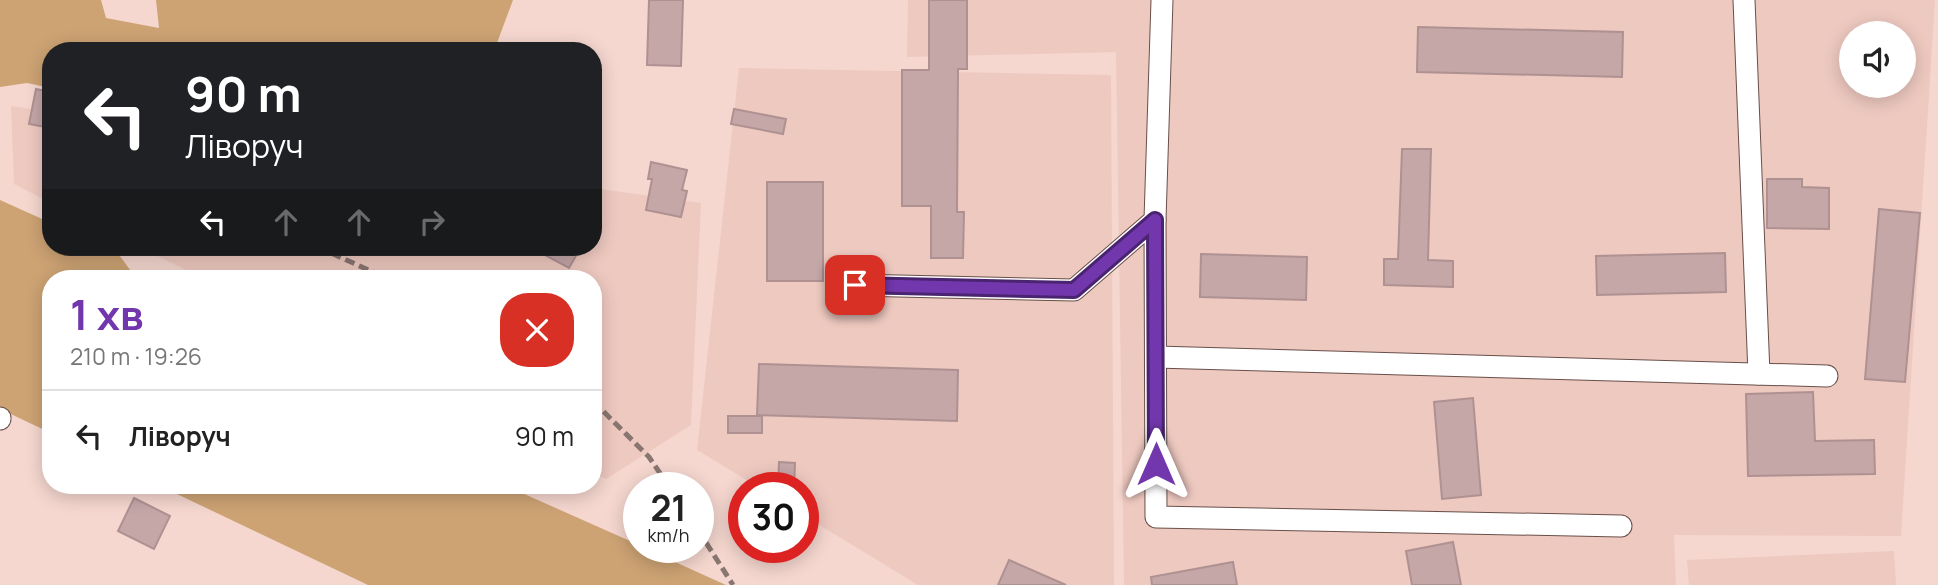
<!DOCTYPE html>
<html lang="uk">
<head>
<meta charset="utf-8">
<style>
  :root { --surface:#fff; --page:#f2f2f2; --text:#222; --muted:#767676; --line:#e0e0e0; --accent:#7237ac }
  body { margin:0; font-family:Manrope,sans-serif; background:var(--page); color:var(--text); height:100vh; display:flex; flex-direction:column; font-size:26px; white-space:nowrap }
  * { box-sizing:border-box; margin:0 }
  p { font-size:23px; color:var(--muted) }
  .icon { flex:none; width:38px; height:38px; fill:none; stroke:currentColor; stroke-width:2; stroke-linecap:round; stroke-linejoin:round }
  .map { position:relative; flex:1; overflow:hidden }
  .details { position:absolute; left:42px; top:270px; width:560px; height:224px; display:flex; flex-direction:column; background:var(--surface); border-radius:28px; box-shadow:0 4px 18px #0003 }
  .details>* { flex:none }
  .top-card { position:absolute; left:42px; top:42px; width:560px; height:214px; border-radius:28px; box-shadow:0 4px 18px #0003; background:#202124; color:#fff; overflow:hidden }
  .tools { position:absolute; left:1839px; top:21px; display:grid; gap:14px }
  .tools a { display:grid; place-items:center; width:77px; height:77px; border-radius:50%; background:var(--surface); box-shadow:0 4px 18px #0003; font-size:35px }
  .speed { position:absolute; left:623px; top:472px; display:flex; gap:14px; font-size:35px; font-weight:700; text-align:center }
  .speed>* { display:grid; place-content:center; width:91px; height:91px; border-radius:50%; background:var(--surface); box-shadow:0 4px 18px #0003; line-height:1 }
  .speed small { font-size:18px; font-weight:400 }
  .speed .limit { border:10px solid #d22; background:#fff; color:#111 }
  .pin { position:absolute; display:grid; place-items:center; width:60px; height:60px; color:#fff; margin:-30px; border-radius:14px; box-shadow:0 4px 10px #0006 }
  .me { position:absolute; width:77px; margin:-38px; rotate:0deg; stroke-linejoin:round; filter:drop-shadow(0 0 5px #0008) }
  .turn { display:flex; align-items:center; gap:24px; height:147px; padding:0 28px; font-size:32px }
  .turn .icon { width:91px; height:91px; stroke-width:2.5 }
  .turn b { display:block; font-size:49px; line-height:60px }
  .lanes { display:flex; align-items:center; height:66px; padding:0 28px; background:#0003; justify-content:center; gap:35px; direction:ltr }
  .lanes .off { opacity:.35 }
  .round { display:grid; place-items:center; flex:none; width:74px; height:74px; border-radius:28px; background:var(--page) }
  .headline { display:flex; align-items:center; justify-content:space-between; height:119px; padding:0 28px }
  h1 { font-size:42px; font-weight:700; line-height:52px; color:var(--accent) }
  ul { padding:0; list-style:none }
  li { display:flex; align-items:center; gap:21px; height:91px; padding:0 28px; border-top:2px solid var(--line) }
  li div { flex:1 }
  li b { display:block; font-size:26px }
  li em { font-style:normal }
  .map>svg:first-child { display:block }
  .built { fill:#eec9c0; fill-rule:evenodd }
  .green { fill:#cda374 }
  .building { fill:#c5a7a8; stroke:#af9192; stroke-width:2 }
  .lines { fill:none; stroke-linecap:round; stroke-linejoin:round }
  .minor-casing { stroke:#694f4a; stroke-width:23 }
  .minor { stroke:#fff; stroke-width:21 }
  .rail { stroke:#8a7671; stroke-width:5; stroke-dasharray:10 5; stroke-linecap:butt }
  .route-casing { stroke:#4a2470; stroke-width:18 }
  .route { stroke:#7237ac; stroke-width:12 }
</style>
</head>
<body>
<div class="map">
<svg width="1938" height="585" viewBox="0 0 1938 585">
  <rect width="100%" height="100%" fill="#f5d7cf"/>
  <g class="built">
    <path d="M908,0h1027l-34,536 -227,-1 2,50h-552l-8,-533 -209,5zM1852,33h52v53h-52z"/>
    <path d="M739,68l372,7 3,510h-196l-115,-70v-27h-43l-63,-38z"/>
    <path d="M11,106l40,6v91l-37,-19z"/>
    <path d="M593,188l108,15 -10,222 -85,54 -13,-6v-195h-391l-63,-31h454z"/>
    <path d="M1894,551l2,34h-207l-2,-25z"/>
  </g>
  <g class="green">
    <path d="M0,0h101l5,18 53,10 -3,-28h357l-19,51h-443v37l-24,-5 -27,4z"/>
    <path d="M0,200l51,23v24h54l12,5 19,26h-85v155l-51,-24z"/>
    <path d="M158,485h346l135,60v3h5l82,37h-358z"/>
  </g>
  <g class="building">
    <path d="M649,0h34l-2,66 -34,-1z"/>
    <path d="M929,0h38v69h-9l-1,143h7l-1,46h-32v-52h-29v-136h27z"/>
    <path d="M1418,27l205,5 -1,45 -205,-5z"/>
    <path d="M36,89l15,3v36l-22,-4z"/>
    <path d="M734,109l52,10 -3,15 -52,-10z"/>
    <path d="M1402,149h29l-3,111 25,1v26l-69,-2v-26h14z"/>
    <path d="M651,162l36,8 -5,20 5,1 -6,26 -35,-7 6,-31h-4z"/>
    <path d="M1767,179h35v8l27,1v41l-62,-1z"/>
    <rect x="767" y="182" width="56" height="99"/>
    <path d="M1879,209l41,4 -15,169 -40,-3z"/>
    <path d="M530,247h51l-12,21z"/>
    <path d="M1725,253l1,39 -129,3 -1,-39z"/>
    <path d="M1201,254l106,3 -1,43 -106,-3z"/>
    <path d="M759,364l199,6 -1,51 -200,-6z"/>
    <path d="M1813,392l2,49 59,-1 1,34 -127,2 -2,-82z"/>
    <path d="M1473,398l8,97 -39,4 -8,-97z"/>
    <rect x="728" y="416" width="34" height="17"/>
    <path d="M779,462l16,1 -1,25h-16z"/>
    <path d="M134,498l36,18 -16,33 -36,-18z"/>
    <path d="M1453,542l8,43h-49l-6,-34z"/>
    <path d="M1009,560l57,25h-68z"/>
    <path d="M1233,562l4,23h-85l-1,-8z"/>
  </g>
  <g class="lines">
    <defs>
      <g id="minor">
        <path d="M1744,0l15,374"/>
        <path d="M1155,220l1,297 465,9"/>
        <path d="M855,285l219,5 81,-70 7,-220"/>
        <path d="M1156,357l671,19"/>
        <path d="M0,418v1"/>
      </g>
    </defs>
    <use href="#minor" class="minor-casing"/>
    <use href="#minor" class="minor"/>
    <g class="rail">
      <path d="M318,247l68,31"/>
      <path d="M593,401l56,56 21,31"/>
      <path d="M698,530l35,55"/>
    </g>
  </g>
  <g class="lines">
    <defs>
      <path id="route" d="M855,285l219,5 81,-70 1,244"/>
    </defs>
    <use href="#route" class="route-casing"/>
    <use href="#route" class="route"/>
  </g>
</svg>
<div class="tools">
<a><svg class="icon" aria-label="sound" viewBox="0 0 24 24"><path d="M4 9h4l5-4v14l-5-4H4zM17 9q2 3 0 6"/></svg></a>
</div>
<div class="speed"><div>21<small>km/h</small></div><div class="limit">30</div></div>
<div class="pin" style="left:855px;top:285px;background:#d93025"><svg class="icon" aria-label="arrive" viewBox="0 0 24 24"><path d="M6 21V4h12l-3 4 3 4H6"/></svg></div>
<svg class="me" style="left:1156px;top:464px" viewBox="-20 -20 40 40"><path d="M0-17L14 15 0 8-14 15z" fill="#7237ac" stroke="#fff" stroke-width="4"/></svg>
<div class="top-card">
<div class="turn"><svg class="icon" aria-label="left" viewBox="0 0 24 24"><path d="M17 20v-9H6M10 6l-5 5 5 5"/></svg><div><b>90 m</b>Ліворуч</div></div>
<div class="lanes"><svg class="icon" aria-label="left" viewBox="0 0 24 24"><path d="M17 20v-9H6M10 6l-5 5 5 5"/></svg><svg class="icon off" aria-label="ahead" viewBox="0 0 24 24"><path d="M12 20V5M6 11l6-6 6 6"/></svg><svg class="icon off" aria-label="ahead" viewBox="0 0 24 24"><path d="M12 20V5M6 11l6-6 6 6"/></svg><svg class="icon off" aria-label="right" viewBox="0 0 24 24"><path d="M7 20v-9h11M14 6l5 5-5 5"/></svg></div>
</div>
<section class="details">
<div class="headline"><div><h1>1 хв</h1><p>210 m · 19:26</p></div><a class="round" style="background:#d93025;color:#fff"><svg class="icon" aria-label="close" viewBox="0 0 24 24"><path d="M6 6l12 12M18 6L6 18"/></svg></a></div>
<ul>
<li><svg class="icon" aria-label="left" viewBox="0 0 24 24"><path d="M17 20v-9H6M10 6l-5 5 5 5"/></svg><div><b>Ліворуч</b></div><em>90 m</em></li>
</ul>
</section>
</div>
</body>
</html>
